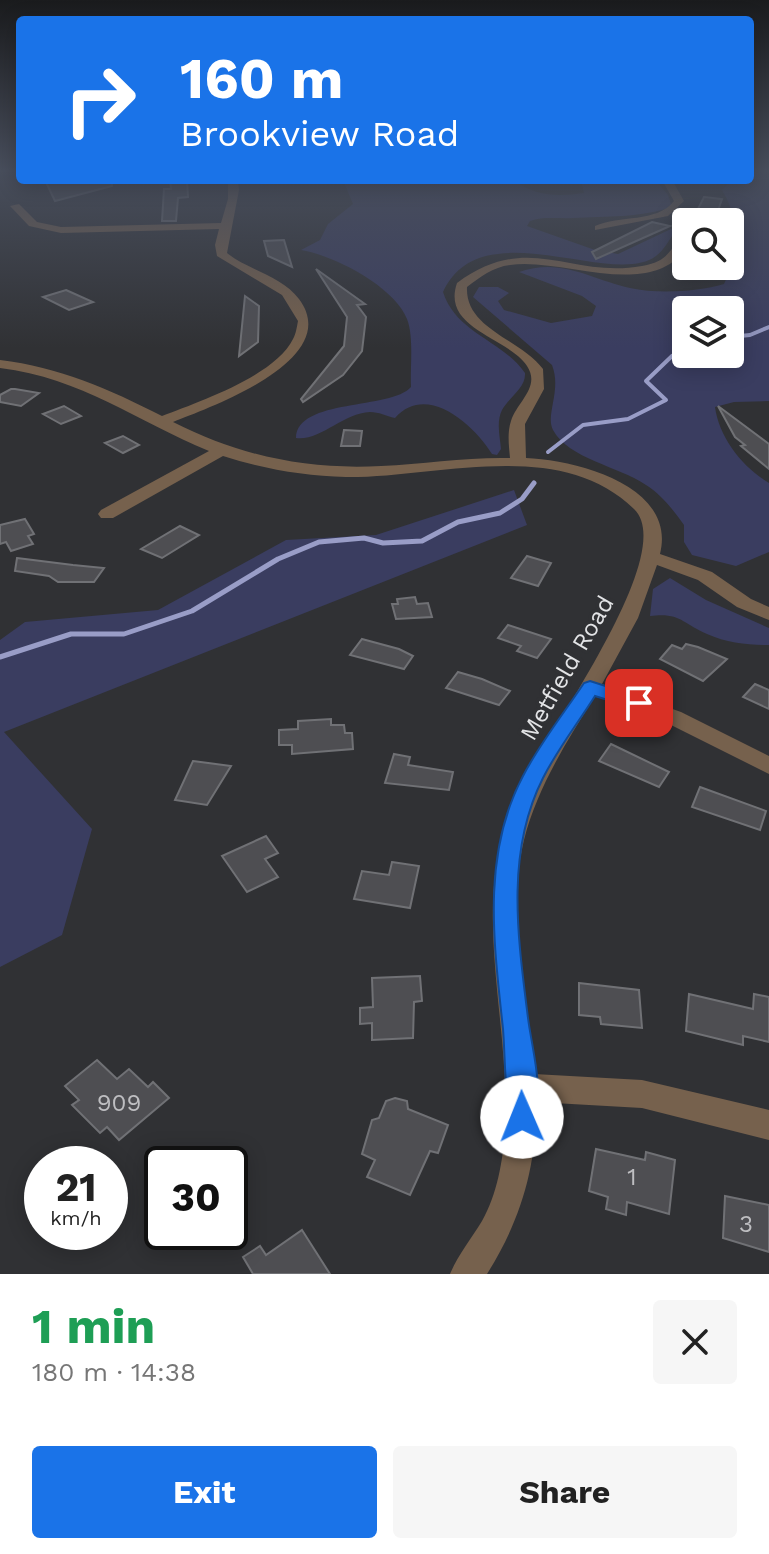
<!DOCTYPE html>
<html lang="en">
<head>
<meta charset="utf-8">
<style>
  :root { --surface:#fff; --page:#f6f6f6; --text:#222; --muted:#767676; --accent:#1a73e8 }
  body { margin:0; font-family:"Work Sans",sans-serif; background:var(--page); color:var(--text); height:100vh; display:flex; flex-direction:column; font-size:30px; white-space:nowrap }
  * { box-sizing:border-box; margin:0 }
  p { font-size:26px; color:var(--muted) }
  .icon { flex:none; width:44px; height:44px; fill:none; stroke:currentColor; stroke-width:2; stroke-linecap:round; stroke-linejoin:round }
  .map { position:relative; height:1274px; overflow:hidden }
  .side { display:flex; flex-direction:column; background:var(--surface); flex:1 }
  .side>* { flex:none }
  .hud { position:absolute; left:16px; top:16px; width:738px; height:168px; border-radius:8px; box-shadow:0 4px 20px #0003; background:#1a73e8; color:#fff; overflow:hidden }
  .buttons { position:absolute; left:672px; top:208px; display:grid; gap:16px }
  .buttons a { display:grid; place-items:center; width:72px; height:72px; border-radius:8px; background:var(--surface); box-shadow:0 4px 20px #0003; font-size:40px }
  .speed { position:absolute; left:24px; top:1146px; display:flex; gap:16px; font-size:40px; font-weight:700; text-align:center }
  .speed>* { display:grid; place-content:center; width:104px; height:104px; border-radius:50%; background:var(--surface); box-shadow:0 4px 20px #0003; line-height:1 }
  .speed small { font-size:20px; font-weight:400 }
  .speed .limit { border:4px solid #111; border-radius:12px; background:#fff; color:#111 }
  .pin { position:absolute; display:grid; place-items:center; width:68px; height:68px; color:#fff; margin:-34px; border-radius:16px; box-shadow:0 4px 12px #0006 }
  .me { position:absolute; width:88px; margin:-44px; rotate:359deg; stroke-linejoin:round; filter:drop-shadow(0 0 6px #0008) }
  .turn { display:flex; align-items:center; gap:28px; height:168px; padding:0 32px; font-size:36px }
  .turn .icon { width:104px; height:104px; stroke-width:2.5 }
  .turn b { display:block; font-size:56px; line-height:68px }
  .round { display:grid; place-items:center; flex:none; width:84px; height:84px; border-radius:8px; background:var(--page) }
  .head { display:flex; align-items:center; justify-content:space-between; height:136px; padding:0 32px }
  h1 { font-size:48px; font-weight:700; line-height:60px; color:#1e9e55 }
  .button { display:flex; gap:16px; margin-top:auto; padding:16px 32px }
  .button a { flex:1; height:92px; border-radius:8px; background:var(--accent); color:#fff; font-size:32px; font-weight:700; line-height:92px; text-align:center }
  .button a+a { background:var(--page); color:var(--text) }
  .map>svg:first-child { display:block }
  .green { fill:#3a3d60; fill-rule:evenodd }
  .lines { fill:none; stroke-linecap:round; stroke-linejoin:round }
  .stream-far1 { stroke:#999dc7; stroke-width:4 }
  .stream { stroke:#999dc7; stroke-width:5 }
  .building { fill:#4e4e52; stroke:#707175; stroke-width:2 }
  .street { fill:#76614d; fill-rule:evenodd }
  .route { fill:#1a73e8; stroke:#114b97; stroke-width:2 }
  .labels { text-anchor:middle; stroke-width:7; stroke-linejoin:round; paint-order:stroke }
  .street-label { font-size:24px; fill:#e3e4e6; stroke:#303134 }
  .near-number-label { font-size:24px; fill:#bebec1 }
</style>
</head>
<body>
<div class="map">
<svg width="769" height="1274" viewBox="0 0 769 1274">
  <rect width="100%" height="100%" fill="#303134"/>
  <g class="green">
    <path d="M750,169h19v232l-35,1 -19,5c4,30 27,60 54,76v69l-33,14 -44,-11 -8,-13v-17c-10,-14 -22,-30 -38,-40 -28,-19 -77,-26 -93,-55 -8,-15 9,-39 -1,-65l-79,-68 6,-10h19l11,6 -11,8 6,9 47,13 41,-7 4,-10 -14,-10 -63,-24c43,-15 73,8 111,16 27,6 67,4 94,-4l10,-22 -4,-4c3,-31 8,-41 -8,-68l10,-10h18zM686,310h44v44h-44z"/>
    <path d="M343,180h170c22,16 44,17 71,13l-3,-13 50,4 25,-3 12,14 4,12c-33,11 -65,9 -99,11 -15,1 -29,-2 -43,3l-3,5 68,24 23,4 53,-25 4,2c-5,8 -11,19 -19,25 -44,33 -175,-47 -213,36 13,41 59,48 82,81 1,15 -16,24 -23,37 -6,12 -2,27 -1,39l-4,6 -5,-1c-18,-29 -65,-72 -97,-36 -9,-2 -16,-6 -25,-6 -27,1 -49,29 -74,26 1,-40 95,-28 115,-51 -1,-20 3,-50 -4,-68 -13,-33 -74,-64 -106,-69l19,-10 8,-16 25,-20z"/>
    <path d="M514,490l13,35 -523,207 88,97 -30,106 -62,32v-327l25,-18 133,-12 128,-70 90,-5z"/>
    <path d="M670,578l36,22 63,28v17c-21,0 -42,-2 -62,-11 -25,-11 -27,-22 -57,-18l3,-27z"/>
  </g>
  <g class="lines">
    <g class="stream-far1">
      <path d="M730,337l20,-2 19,-8"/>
      <path d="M548,452l35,-27 45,-6 38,-19 -20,-19 26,-25 14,-5"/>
    </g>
    <path class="stream" d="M0,657l71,-23h53l68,-23 86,-52 41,-17 45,-4 19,5 39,-2 36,-19 42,-9 22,-14 12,-16"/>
  </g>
  <g class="building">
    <path d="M45,180l67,3v3l-57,15z"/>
    <path d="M170,180h17l1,17 -10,1 -2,23h-14l2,-32h7z"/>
    <path d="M704,197l18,2 -8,23 -21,-3z"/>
    <path d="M652,222l18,4 -74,33 -4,-7z"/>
    <path d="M284,240l8,27 -24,-11 -4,-15z"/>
    <path d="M316,269l49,35 -8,1 9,12 -4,34 -19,24 -40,27 -2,-3 43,-53 3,-29z"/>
    <path d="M66,290l27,12 -24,8 -26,-13z"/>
    <path d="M245,296l14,10 -1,36 -19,14z"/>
    <path d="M11,389h4l24,4 -18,13 -21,-4v-7z"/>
    <path d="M64,406l17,10 -20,8 -18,-10z"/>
    <path d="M718,406l51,38v25l-28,-23 4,-1 -10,-8z"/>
    <path d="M344,430l18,1 -2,15h-19z"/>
    <path d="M123,436l16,9 -16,8 -18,-10z"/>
    <path d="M25,519l9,15 -6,2 5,8 -22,7 -5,-9 -6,2v-19z"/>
    <path d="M180,526l19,9 -37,23 -21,-9z"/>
    <path d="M527,556l24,7 -13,23 -27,-8z"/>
    <path d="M17,558l56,7 31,3 -10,14h-36l-9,-6 -34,-5z"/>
    <path d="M415,597l2,7 11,-1 4,14 -36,2 -4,-15h6l-1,-5z"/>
    <path d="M508,625l43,14 -14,19 -20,-7 4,-5 -23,-8z"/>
    <path d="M362,639l37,10 14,7 -9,13 -54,-14z"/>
    <path d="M686,644l12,3 29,12 -24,22 -43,-22 12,-14 10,4z"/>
    <path d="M458,672l24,7 28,12 -11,14 -53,-17z"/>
    <path d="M755,684l14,6v19l-26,-12z"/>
    <path d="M331,719v6h13l1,8h7l1,16 -61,5v-9h-13v-15l19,-1v-8z"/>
    <path d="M611,744l58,28 -10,15 -60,-26z"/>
    <path d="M394,754l16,3 -2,8 45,7 -4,18 -64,-7z"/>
    <path d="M193,761l38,5 -24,39 -32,-5z"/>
    <path d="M700,787l66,24 -6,19 -68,-23z"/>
    <path d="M266,836l12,17 -13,6 13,18 -31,15 -25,-36z"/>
    <path d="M392,862l27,4 -9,42 -56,-9 8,-28 27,4z"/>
    <path d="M420,976l2,25 -8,1 -1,36 -41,2v-17l-12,1v-16l13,-1 -1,-29z"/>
    <path d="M579,983l60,7 3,38 -41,-4 -1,-7 -21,-2z"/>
    <path d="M689,994l64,15 1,-15 15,3v45l-26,-6v9l-57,-14z"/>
    <path d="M97,1060l20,19 12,-10 19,18 5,-5 16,16 -50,42 -12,-13 -7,6 -28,-28 7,-5 -14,-14z"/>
    <path d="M395,1098l12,3 1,8 40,16 -10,28 -8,-2 -20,44 -43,-18 8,-17 -13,-6 10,-34 7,-2 7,-17z"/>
    <path d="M596,1149l49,11 1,-8 29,8 -6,54 -42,-12 -1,13 -20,-6 2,-12 -19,-6z"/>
    <path d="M725,1196l44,9v47l-46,-14z"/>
    <path d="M302,1230l28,44h-77l-10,-17 17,-11 6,9z"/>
  </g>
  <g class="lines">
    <g class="street">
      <path d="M228,180h10l1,10 -12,63c21,17 55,23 72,46 45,60 -85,107 -126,123 67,34 134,48 208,44 43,-2 86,-9 129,-8 -1,-12 -3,-25 1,-37 6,-19 30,-34 16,-55 -19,-29 -86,-37 -70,-83 71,-53 113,-4 185,-17 30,-5 25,-19 44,-29v11c-36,53 -124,9 -176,17 -17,2 -30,12 -43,22 -2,42 54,52 76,82l1,20 -19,35 1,34c51,2 151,28 134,96l52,18 39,27 18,8v13l-32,-13 -39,-27 -41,-15 -19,53 -36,66 79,28 88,44v18l-104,-52 -70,-26c-28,45 -58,92 -71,144 -18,75 2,158 10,234l108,6 127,30v30l-127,-32 -106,-6c1,64 -15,118 -49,172h-37c8,-19 21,-35 32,-53 15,-26 21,-61 23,-90 6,-111 -35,-220 7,-327 21,-53 170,-249 122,-295 -74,-73 -197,-31 -288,-32 -42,-1 -83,-8 -123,-21l-110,62h-12l-3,-4 3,-4 108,-59c-73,-30 -127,-73 -209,-83v-8c59,7 109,29 162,56 36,-14 113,-40 131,-77 3,-5 4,-13 5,-18l-16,-26 -65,-39 -2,-11 4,-16 -158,4 -32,-7 -19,-20 9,-2 18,18 24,5 160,-4 7,-24z"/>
      <path d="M662,180h10l12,21 -16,15 -73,14v-4c24,-11 62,-3 79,-25z"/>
    </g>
  </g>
  <linearGradient id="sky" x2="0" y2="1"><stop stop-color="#1a1b1d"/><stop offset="0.49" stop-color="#484e5c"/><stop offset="1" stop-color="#484e5c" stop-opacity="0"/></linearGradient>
  <rect width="769" height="348" fill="url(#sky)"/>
  <path class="route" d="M590,681l56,18 3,4 -10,7 -44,-14c-17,27 -38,54 -52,82 -38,75 -25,160 -15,240 4,32 18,78 4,108l-10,4 -10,-4c-7,-16 -7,-75 -9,-97 -9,-85 -22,-174 20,-253 17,-33 41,-63 61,-93z"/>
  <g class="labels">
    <g class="street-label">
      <text transform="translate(567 668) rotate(-60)" y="8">Metfield Road</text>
    </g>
    <g class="near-number-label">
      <text x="119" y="1111">909</text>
      <text x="632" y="1185">1</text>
      <text x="746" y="1232">3</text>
    </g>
  </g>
</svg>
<div class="buttons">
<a><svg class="icon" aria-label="search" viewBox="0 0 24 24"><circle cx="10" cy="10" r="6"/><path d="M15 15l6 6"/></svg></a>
<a><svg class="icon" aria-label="layers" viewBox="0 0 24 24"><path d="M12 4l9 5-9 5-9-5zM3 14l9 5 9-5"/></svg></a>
</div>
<div class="speed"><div>21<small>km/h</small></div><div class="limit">30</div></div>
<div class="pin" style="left:639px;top:703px;background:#d93025"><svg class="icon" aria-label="arrive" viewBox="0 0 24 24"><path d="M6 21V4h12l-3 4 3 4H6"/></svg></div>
<svg class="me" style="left:522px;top:1117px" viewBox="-20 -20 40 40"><circle r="19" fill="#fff"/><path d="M0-13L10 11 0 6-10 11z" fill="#1a73e8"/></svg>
<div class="hud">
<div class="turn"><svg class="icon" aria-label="right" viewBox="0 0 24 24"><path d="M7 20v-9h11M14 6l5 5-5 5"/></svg><div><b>160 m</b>Brookview Road</div></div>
</div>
</div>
<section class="side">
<div class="head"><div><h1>1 min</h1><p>180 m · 14:38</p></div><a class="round"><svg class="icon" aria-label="close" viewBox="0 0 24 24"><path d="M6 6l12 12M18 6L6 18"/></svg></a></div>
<div class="button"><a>Exit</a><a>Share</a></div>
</section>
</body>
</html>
